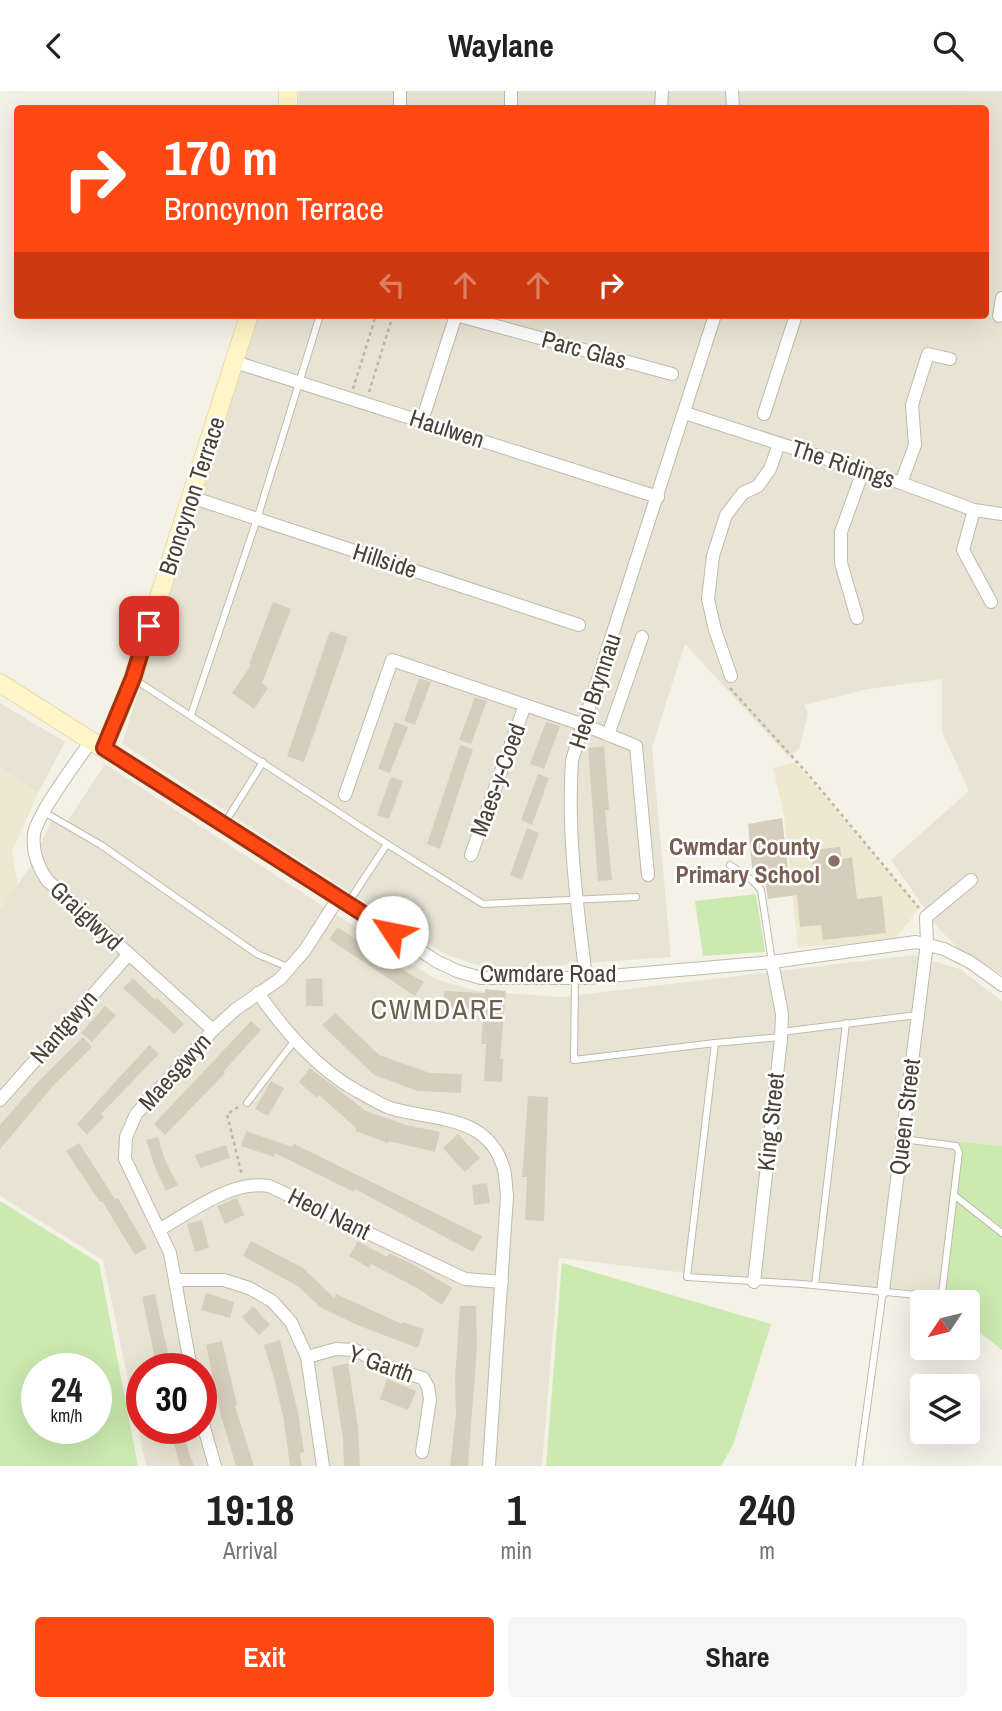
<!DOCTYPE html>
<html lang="en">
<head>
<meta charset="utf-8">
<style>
  :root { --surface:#fff; --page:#f6f6f6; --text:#222; --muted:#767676; --accent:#ff4813 }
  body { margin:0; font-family:"Archivo Narrow",sans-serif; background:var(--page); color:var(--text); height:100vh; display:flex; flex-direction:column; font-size:26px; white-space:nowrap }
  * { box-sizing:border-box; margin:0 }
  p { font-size:23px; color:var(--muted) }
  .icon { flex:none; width:38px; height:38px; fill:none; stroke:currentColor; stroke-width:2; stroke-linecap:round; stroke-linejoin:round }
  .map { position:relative; height:1375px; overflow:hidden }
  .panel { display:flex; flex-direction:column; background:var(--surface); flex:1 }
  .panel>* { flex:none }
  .banner { position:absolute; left:14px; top:14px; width:975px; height:214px; border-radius:7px; box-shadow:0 7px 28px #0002; background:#ff4813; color:#fff; overflow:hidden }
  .needle { width:46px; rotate:235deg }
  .buttons { position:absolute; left:910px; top:1199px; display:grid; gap:14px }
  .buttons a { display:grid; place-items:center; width:70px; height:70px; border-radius:7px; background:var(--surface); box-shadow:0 7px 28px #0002; font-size:35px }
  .speed { position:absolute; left:21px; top:1262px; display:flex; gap:14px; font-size:35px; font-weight:700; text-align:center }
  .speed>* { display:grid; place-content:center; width:91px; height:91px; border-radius:50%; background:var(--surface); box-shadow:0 7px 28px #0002; line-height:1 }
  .speed small { font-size:18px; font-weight:400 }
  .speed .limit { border:10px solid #d22; background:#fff; color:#111 }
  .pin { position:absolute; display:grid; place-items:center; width:60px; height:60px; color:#fff; margin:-30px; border-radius:14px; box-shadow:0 4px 10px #0006 }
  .me { position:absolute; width:77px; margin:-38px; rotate:304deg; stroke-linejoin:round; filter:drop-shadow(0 0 5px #0008) }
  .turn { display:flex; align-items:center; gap:24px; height:147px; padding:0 35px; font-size:32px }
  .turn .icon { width:91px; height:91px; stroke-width:2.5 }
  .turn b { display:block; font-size:49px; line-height:60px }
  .lanes { display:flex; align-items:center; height:66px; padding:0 35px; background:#0003; justify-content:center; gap:35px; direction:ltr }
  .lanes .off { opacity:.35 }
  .eta { display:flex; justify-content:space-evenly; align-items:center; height:119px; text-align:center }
  .eta b { font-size:42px; font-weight:700; line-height:49px }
  .button { display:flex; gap:14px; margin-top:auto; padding:14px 35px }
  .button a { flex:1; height:80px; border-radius:7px; background:var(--accent); color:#fff; font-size:28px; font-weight:700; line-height:80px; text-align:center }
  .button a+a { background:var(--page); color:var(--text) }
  header { display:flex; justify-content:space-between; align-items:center; height:91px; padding:0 35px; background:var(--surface); font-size:32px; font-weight:700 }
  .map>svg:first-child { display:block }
  .residential { fill:#e8e4d5; fill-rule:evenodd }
  .education { fill:#eee8d1 }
  .green { fill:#cbeaaf; fill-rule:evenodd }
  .building { fill:#d6cebc }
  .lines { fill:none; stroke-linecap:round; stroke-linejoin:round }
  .lane-casing { stroke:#c0baa9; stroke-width:8 }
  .street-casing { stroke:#c0baa9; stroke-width:14 }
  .secondary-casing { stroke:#d6c996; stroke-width:19 }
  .path { stroke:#c2b79a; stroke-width:2.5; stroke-dasharray:3.5 3.5; stroke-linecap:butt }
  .lane { stroke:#fff; stroke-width:6 }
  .street { stroke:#fff; stroke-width:12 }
  .secondary { stroke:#fff5c6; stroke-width:18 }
  .route-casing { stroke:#a62f0c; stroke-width:18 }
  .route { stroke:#ff4813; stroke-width:12 }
  .education-dot { fill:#8d6e63; stroke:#fff; stroke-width:2.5 }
  .labels { text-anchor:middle; stroke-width:5; stroke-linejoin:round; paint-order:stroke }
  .street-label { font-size:24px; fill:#484236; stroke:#fff }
  .education-label { font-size:24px; font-weight:bold; fill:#785e54; stroke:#fff; text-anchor:end }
  .quarter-label { font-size:28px; letter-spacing:2px; fill:#6b614d; stroke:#fff }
</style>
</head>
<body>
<header><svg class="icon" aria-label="back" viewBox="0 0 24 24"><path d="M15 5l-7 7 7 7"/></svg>Waylane<svg class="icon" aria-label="search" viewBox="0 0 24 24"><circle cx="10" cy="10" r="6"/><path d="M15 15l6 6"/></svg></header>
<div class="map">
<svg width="1002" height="1375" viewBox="0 0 1002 1375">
  <rect width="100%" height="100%" fill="#f4f1e7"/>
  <g class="residential">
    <path d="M299,0h703v884l-41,-24 -23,-23 -47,-68 78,-69 -27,-59v-53l-74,10 -64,16 4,9 -9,35 -10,8 -104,-113 -33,103 19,210 -168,12 -29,-5 -29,-10 -323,-210 133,-429h730v-206l-687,-1z"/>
    <path d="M0,612l65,39 -27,51 -38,-25z"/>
    <path d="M105,673l330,215 42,12 85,6 351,-42 47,14 42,32v145l-46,-5 -17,152 -244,-19 -136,-16 -17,208h-396l-43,-206 -103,-64v-286l30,-43 23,-50 12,8zM142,1278h59v59h-59z"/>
  </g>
  <g class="education">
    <path d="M795,671l124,146 -25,33 -96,6 -14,-132 -11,-47z"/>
    <path d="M0,677l38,25 -26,59 6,33 -18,25z"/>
  </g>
  <g class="green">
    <path d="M756,803l9,58 -62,4 -8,-55z"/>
    <path d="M955,1050l47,5v204l-34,-27v-21h-25l-4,-9z"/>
    <path d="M0,1110l99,62 39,203h-138zM37,1278h59v59h-59z"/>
    <path d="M562,1172l209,61 -38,121 -12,21h-175z"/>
  </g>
  <g class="building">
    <path d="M273,511l18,7 -29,74 6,5 -14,21 -22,-16 19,-28 -2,-1z"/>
    <path d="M330,540l18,6 -44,125 -17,-6z"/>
    <path d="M419,587l12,4 -16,43 -11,-4z"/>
    <path d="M475,606l12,4 -16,43 -12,-4z"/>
    <path d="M395,631l13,5 -18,46 -12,-4z"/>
    <path d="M546,631l14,4 -16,43 -14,-5z"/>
    <path d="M460,654l13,4 -33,100 -13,-5z"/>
    <path d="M604,655l5,64h-4l7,70 -14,1 -10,-133z"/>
    <path d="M538,683l11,4 -17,47 -11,-5z"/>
    <path d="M391,686l12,4 -14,38 -12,-4z"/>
    <path d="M782,727l8,68 25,-3 -4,-33 29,-3 2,12 10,-2 5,42 25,-3 4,37 -63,7 -2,-15 -21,2 -3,-32 -29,4 -5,-33 -11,2 -4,-44z"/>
    <path d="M527,737l12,5 -17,47 -12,-5z"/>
    <path d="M338,836l36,25 3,-3 19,17 28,16 -9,14 -86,-57z"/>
    <path d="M133,887l22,22 2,-2 27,26 -10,10 -51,-46z"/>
    <path d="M322,887l1,28h-17v-27z"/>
    <path d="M485,898l21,2 -6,68h3l-1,23 -18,-1 2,-37h-5l3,-35 -40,-1v-17l41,2z"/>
    <path d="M105,915l11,9 -24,27 -11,-9z"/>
    <path d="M335,922l44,42 51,18 32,1 -1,19 -43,-2 -44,-16 -52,-50z"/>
    <path d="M251,930l10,9 -37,41 1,2 -60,62 -11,-11z"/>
    <path d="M83,946l9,10 -39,39 -53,63v-24l35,-40z"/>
    <path d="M149,954l10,9 -58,60 3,3 -17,18 -10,-11z"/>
    <path d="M310,977l56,43 40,14 34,7 -5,20 -46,-11 -1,2 -33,-12 1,-3 -37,-33 -2,3 -18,-16z"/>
    <path d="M271,990l13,7 -16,28 -13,-7z"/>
    <path d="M528,1005l20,1 -4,124 -19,-1 2,-43h-5z"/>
    <path d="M246,1040l46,16 2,-3 188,92 -9,16 -118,-63 -1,3 -79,-39 -1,4 -33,-11z"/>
    <path d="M458,1043l22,24 -15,14 -22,-24z"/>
    <path d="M158,1046l7,23 13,25 -12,6 -10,-21 -10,-30z"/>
    <path d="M79,1052l36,56 3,-1 29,50 -12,7 -33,-54 -2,1 -34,-51z"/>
    <path d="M226,1054l4,13 -30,10 -5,-13z"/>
    <path d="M487,1092l3,20 -16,2 -2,-20z"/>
    <path d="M237,1107l7,17 -19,9 -8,-18z"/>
    <path d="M202,1129l7,28 -14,4 -8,-28z"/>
    <path d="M251,1150l52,27 31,30 2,-4 66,30 1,-2 21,7 -6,19 -61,-23 -37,-18 -21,-20 -56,-31z"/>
    <path d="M358,1150l29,16 2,-4 25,12 38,23 -10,17 -25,-17 -46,-24 -2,4 -20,-12z"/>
    <path d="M206,1202l28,9 -4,16 -29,-8z"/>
    <path d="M155,1203l16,73 -7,2h-7l-15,-72z"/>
    <path d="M253,1215l17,19 -11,10 -17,-18z"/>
    <path d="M460,1215h16l1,41 -9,119h-18l6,-52 -1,-35z"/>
    <path d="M280,1249l18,72 6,40 -4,1 2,13h-12l-6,-45 -10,-43 -10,-33z"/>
    <path d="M222,1250l15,64 -2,1 19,60h-18l-15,-50 -15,-71z"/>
    <path d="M348,1272l10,64 2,39h-16l-1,-27 -11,-72z"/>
    <path d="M387,1288l29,12 -8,19 -28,-11z"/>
    <path d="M170,1337h13l5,22 6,16h-14z"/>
  </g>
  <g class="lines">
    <defs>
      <g id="lane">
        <path d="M134,588l253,165 96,60 153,-7"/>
        <path d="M191,624l66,-196 63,-204"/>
        <path d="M44,721l57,33 156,109 33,14"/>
        <path d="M224,733l39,-62"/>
        <path d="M730,774l22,15 9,10 11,72"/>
        <path d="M348,812l39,-59"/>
        <path d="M575,887l-1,82 141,-17"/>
        <path d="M781,941l136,-17"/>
        <path d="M781,946l-66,6 -28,234 115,7 136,13 4,-4 17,-141 -3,-6 -53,-7"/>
        <path d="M247,1012l48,-63"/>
        <path d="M954,1104l48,38"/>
        <path d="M815,1194l31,-262"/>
        <path d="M859,1375l24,-175"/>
      </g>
      <g id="street">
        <path d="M732,0l1,18"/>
        <path d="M400,18v-18"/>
        <path d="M511,18v-18"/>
        <path d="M661,18l1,-18"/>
        <path d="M456,224l216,59"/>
        <path d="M999,225l3,-18"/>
        <path d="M235,271l423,135"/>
        <path d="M685,322l216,70 73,27 28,4"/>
        <path d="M764,323l32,-99"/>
        <path d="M422,330l34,-106"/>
        <path d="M901,392l14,-38 -3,-40 16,-51 22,5"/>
        <path d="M191,406l388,128"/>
        <path d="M974,419l-11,40 28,52"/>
        <path d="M857,527l-16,-55v-31l22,-61"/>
        <path d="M731,585l-16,-46 -7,-31 5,-43 13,-41 17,-22 15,-7 12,-17 9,-25"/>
        <path d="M608,644l34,-98"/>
        <path d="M91,650c-13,19 -54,73 -57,93 -2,17 4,33 13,46l166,150"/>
        <path d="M104,658l235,148 97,64 21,10 24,7h105l186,-16 144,-20 28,7 26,13 32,23"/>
        <path d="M345,704l47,-135 192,65 52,21 12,129"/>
        <path d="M471,764l54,-150"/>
        <path d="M586,887c-9,-73 -19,-145 -14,-218l143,-445"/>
        <path d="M258,902c27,38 58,75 99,98 10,5 22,13 33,17 43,13 100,6 114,62 2,8 2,18 3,26l-18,270"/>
        <path d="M0,1009l128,-145"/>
        <path d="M160,1138c33,-18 71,-49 109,-43l196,93 37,3"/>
        <path d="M175,1189h49l25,8 23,13 19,21 16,35 16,109"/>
        <path d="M754,1191l27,-243 1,-25 -10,-52"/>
        <path d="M883,1200l44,-348 -1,-26 45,-37"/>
        <path d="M307,1266l29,-8 19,1 39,20 29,8 5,9 2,12 -8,53"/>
        <path d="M191,1278l-21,-116 -45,-94 1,-22 10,-23 77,-84 23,-21 44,-30 25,-29 34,-53"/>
        <path d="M201,1326l14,49"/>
      </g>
      <g id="secondary">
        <path d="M288,18v-18"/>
        <path d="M0,592l104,66 29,-71 116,-363"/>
      </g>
    </defs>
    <use href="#lane" class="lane-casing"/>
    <use href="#street" class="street-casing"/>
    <use href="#secondary" class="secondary-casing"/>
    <g class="path">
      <path d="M353,298l23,-74"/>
      <path d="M369,301l24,-77"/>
      <path d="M730,597l77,85 112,135"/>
      <path d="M238,1016l-11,7 15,62"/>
    </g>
    <use href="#lane" class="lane"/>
    <use href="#street" class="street"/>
    <use href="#secondary" class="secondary"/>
  </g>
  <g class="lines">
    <defs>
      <path id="route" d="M149,535l-16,52 -29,70 288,184"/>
    </defs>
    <use href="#route" class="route-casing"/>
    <use href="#route" class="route"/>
  </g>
  <circle class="education-dot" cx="834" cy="770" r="7"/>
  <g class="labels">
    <g class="street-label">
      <text transform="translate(584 259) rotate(15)" y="8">Parc Glas</text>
      <text transform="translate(447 338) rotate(18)" y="8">Haulwen</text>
      <text transform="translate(843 373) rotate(18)" y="8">The Ridings</text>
      <text transform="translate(192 405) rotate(-72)" y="8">Broncynon Terrace</text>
      <text transform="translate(385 470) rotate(18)" y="8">Hillside</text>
      <text transform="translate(595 600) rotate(-72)" y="8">Heol Brynnau</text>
      <text transform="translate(498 689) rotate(-70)" y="8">Maes-y-Coed</text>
      <text transform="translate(86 825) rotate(43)" y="8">Graiglwyd</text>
      <text x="548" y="891">Cwmdare Road</text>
      <text transform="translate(64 936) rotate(-49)" y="8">Nantgwyn</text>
      <text transform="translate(175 981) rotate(-48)" y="8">Maesgwyn</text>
      <text transform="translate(905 1026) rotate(-83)" y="8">Queen Street</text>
      <text transform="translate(771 1031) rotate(-84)" y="8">King Street</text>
      <text transform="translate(329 1123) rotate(26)" y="8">Heol Nant</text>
      <text transform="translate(381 1273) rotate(20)" y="8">Y Garth</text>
    </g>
    <g class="education-label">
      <text x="820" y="764">Cwmdar County<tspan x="820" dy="28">Primary School</tspan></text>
    </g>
    <g class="quarter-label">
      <text x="438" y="928">CWMDARE</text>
    </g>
  </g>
</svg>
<div class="buttons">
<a><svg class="needle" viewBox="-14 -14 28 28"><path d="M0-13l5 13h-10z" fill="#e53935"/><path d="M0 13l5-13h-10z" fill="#767676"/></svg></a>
<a><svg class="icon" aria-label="layers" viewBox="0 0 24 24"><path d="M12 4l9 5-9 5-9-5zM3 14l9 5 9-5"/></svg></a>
</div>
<div class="speed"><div>24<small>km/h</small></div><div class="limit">30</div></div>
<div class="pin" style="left:149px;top:535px;background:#d93025"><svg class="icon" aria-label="arrive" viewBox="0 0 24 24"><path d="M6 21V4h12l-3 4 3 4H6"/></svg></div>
<svg class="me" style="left:392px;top:841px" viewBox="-20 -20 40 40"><circle r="19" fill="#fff"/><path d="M0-13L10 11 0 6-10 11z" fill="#ff4813"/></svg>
<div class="banner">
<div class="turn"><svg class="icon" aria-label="right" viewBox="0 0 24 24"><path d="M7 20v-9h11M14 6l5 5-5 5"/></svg><div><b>170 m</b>Broncynon Terrace</div></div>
<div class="lanes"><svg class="icon off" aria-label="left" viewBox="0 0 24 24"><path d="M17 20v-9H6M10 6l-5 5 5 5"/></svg><svg class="icon off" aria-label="ahead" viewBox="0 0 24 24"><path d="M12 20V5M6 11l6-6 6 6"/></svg><svg class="icon off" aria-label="ahead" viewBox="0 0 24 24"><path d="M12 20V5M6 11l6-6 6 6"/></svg><svg class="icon" aria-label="right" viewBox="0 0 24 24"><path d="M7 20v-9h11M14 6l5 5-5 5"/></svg></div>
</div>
</div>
<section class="panel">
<div class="eta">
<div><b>19:18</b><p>Arrival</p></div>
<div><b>1</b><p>min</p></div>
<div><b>240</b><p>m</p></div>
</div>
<div class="button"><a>Exit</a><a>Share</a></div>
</section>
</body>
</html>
